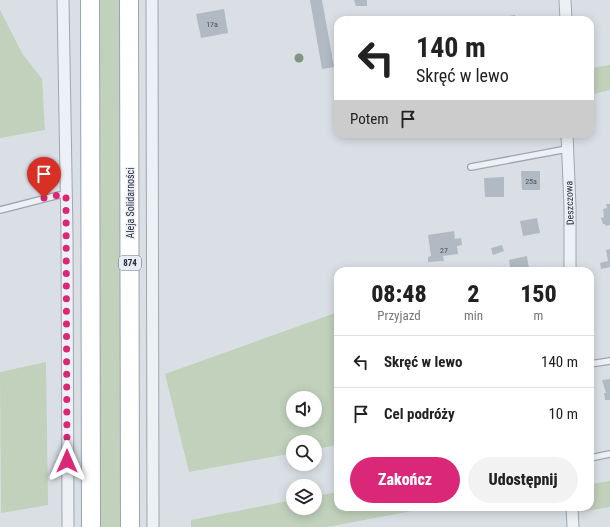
<!DOCTYPE html>
<html lang="pl">
<head>
<meta charset="utf-8">
<style>
  :root { --surface:#fff; --page:#f2f2f2; --text:#222; --muted:#767676; --line:#e0e0e0; --accent:#db2777 }
  body { margin:0; font-family:"Roboto Condensed",sans-serif; background:var(--page); color:var(--text); height:100vh; display:flex; flex-direction:column; font-size:15px; white-space:nowrap }
  * { box-sizing:border-box; margin:0 }
  p { font-size:13px; color:var(--muted) }
  .icon { flex:none; width:22px; height:22px; fill:none; stroke:currentColor; stroke-width:2; stroke-linecap:round; stroke-linejoin:round }
  .map { position:relative; flex:1; overflow:hidden }
  .panel { position:absolute; left:334px; top:267px; width:260px; height:244px; display:flex; flex-direction:column; background:var(--surface); border-radius:12px; box-shadow:0 2px 10px #0003 }
  .panel>* { flex:none }
  .banner { position:absolute; left:334px; top:16px; width:260px; height:122px; border-radius:12px; box-shadow:0 2px 10px #0003; background:#fff; color:var(--text); overflow:hidden }
  .controls { position:absolute; left:286px; top:391px; display:grid; gap:8px }
  .controls a { display:grid; place-items:center; width:36px; height:36px; border-radius:50%; background:var(--surface); box-shadow:0 2px 10px #0003; font-size:20px }
  .pin { position:absolute; display:grid; place-items:center; width:34px; height:34px; color:#fff; margin:-41px -17px; border-radius:50% 50% 50% 0; rotate:-45deg; box-shadow:0 0 4px #0007 }
  .pin .icon { rotate:45deg }
  .me { position:absolute; width:44px; margin:-22px; rotate:0deg; stroke-linejoin:round; filter:drop-shadow(0 0 3px #0008) }
  .turn { display:flex; align-items:center; gap:14px; height:84px; padding:0 16px; font-size:18px }
  .turn .icon { width:52px; height:52px; stroke-width:2.5 }
  .turn b { display:block; font-size:28px; line-height:34px }
  .then { display:flex; align-items:center; height:38px; padding:0 16px; background:#0003; gap:8px; font-size:15px }
  .eta { display:flex; justify-content:space-evenly; align-items:center; height:68px; text-align:center }
  .eta b { font-size:24px; font-weight:800; line-height:28px }
  .action { display:flex; gap:8px; margin-top:auto; padding:8px 16px }
  .action a { flex:1; height:46px; border-radius:24px; background:var(--accent); color:#fff; font-size:16px; font-weight:800; line-height:46px; text-align:center }
  .action a+a { background:var(--page); color:var(--text) }
  ul { padding:0; list-style:none }
  li { display:flex; align-items:center; gap:12px; height:52px; padding:0 16px; border-top:1px solid var(--line) }
  li div { flex:1 }
  li b { display:block; font-size:15px }
  li em { font-style:normal }
  .map>svg:first-child { display:block }
  .green { fill:#c1d1bb; fill-rule:evenodd }
  .building { fill:#b1b9c3 }
  .lines { fill:none; stroke-linecap:round; stroke-linejoin:round }
  .lane-casing { stroke:#a0a6b0; stroke-width:8 }
  .street-casing { stroke:#a0a6b0; stroke-width:13 }
  .primary-casing { stroke:#99a4b3; stroke-width:20 }
  .lane { stroke:#edf0f5; stroke-width:5.5 }
  .street { stroke:#edf0f5; stroke-width:11 }
  .primary { stroke:#fff; stroke-width:18 }
  .tree { fill:#819582 }
  .route { stroke:#db2777; stroke-width:7; stroke-dasharray:0 12.6 }
  .labels { text-anchor:middle; stroke-width:3; stroke-linejoin:round; paint-order:stroke }
  .number-label { font-size:8px; fill:#47515e }
  .shield { fill:#eaeef4; stroke:#5f6874; stroke-width:1 }
  .shield-label { font-size:9px; font-weight:bold; fill:#242e3d }
  .street-label { font-size:10px; fill:#242e3d; stroke:#eaeef4 }
</style>
</head>
<body>
<div class="map">
<svg width="610" height="527" viewBox="0 0 610 527">
  <rect width="100%" height="100%" fill="#dadfe6"/>
  <g class="green">
    <path d="M97,0h25v527h-24z"/>
    <path d="M0,10l22,43 20,26 3,51 -45,8z"/>
    <path d="M610,65v25l-20,5v-27z"/>
    <path d="M338,312v133l-23,4v-7h-22v11l-104,19 -24,-98zM293,398h22v22h-22z"/>
    <path d="M46,362l2,143 -47,8 -1,-141z"/>
    <path d="M610,481v26l-29,5v-5h9v-23z"/>
    <path d="M338,492v15h73l1,4 -85,16h-136v-7l102,-20v8h22v-12z"/>
  </g>
  <g class="building">
    <path d="M310,0h12l12,67 -12,2z"/>
    <path d="M354,0h13v6h-11z"/>
    <path d="M224,9l4,24 -27,5 -5,-24z"/>
    <path d="M515,15l1,5h-23v-1z"/>
    <path d="M521,134h18v3l-18,-1z"/>
    <path d="M521,171h19v19h-18z"/>
    <path d="M504,177v20h-19l-1,-19z"/>
    <path d="M606,204h4v21l-4,1 -1,-2h-2l-2,-6 3,-1 -1,-8 4,-1z"/>
    <path d="M537,218l3,15 -17,3 -3,-15z"/>
    <path d="M454,231l1,8 6,-1 1,7 -5,1 1,8 -15,2 1,5 -16,1v-5l3,-1 -3,-21z"/>
    <path d="M502,245l2,6 -11,4 -2,-7z"/>
    <path d="M610,249v18l-9,2 -1,-6 8,-2 -2,-11z"/>
    <path d="M527,256l2,13 -18,2 -2,-11z"/>
    <path d="M610,379v21h-5l-1,-7h2l-4,-13z"/>
  </g>
  <g class="lines">
    <defs>
      <g id="lane">
        <path d="M471,167l96,-18"/>
        <path d="M0,210l59,-15h7"/>
        <path d="M590,364l20,-3"/>
        <path d="M590,458l20,-4"/>
      </g>
      <g id="street">
        <path d="M63,0l4,234 1,293"/>
        <path d="M152,0l1,527"/>
        <path d="M565,0l1,20"/>
        <path d="M567,134l3,73v64"/>
        <path d="M572,507l1,20"/>
      </g>
      <g id="primary">
        <path d="M90,0l1,527"/>
        <path d="M129,0l1,527"/>
      </g>
    </defs>
    <use href="#lane" class="lane-casing"/>
    <use href="#street" class="street-casing"/>
    <use href="#primary" class="primary-casing"/>
    <use href="#lane" class="lane"/>
    <use href="#street" class="street"/>
    <use href="#primary" class="primary"/>
  </g>
  <circle class="tree" cx="299" cy="58" r="4.5"/>
  <g class="lines">
    <path class="route" d="M44,198l15,-3h7l1,266"/>
  </g>
  <g class="labels">
    <g class="number-label">
      <text x="212" y="27">17a</text>
      <text x="531" y="184">25a</text>
      <text x="444" y="253">27</text>
    </g>
    <rect class="shield" x="119" y="256" width="22" height="14" rx="3"/>
    <g class="shield-label">
      <text x="130" y="266">874</text>
    </g>
    <g class="street-label">
      <text transform="translate(130 203) rotate(-90)" y="4">Aleja Solidarności</text>
      <text transform="translate(569 203) rotate(-92)" y="4">Deszczowa</text>
    </g>
  </g>
</svg>
<div class="controls">
<a><svg class="icon" aria-label="sound" viewBox="0 0 24 24"><path d="M4 9h4l5-4v14l-5-4H4zM17 9q2 3 0 6"/></svg></a>
<a><svg class="icon" aria-label="search" viewBox="0 0 24 24"><circle cx="10" cy="10" r="6"/><path d="M15 15l6 6"/></svg></a>
<a><svg class="icon" aria-label="layers" viewBox="0 0 24 24"><path d="M12 4l9 5-9 5-9-5zM3 14l9 5 9-5"/></svg></a>
</div>
<div class="pin" style="left:44px;top:198px;background:#d93025"><svg class="icon" aria-label="arrive" viewBox="0 0 24 24"><path d="M6 21V4h12l-3 4 3 4H6"/></svg></div>
<svg class="me" style="left:67px;top:461px" viewBox="-20 -20 40 40"><path d="M0-17L14 15 0 8-14 15z" fill="#db2777" stroke="#fff" stroke-width="4"/></svg>
<div class="banner">
<div class="turn"><svg class="icon" aria-label="left" viewBox="0 0 24 24"><path d="M17 20v-9H6M10 6l-5 5 5 5"/></svg><div><b>140 m</b>Skręć w lewo</div></div>
<div class="then">Potem<svg class="icon" aria-label="arrive" viewBox="0 0 24 24"><path d="M6 21V4h12l-3 4 3 4H6"/></svg></div>
</div>
<section class="panel">
<div class="eta">
<div><b>08:48</b><p>Przyjazd</p></div>
<div><b>2</b><p>min</p></div>
<div><b>150</b><p>m</p></div>
</div>
<ul>
<li><svg class="icon" aria-label="left" viewBox="0 0 24 24"><path d="M17 20v-9H6M10 6l-5 5 5 5"/></svg><div><b>Skręć w lewo</b></div><em>140 m</em></li>
<li><svg class="icon" aria-label="arrive" viewBox="0 0 24 24"><path d="M6 21V4h12l-3 4 3 4H6"/></svg><div><b>Cel podróży</b></div><em>10 m</em></li>
</ul>
<div class="action"><a>Zakończ</a><a>Udostępnij</a></div>
</section>
</div>
</body>
</html>
